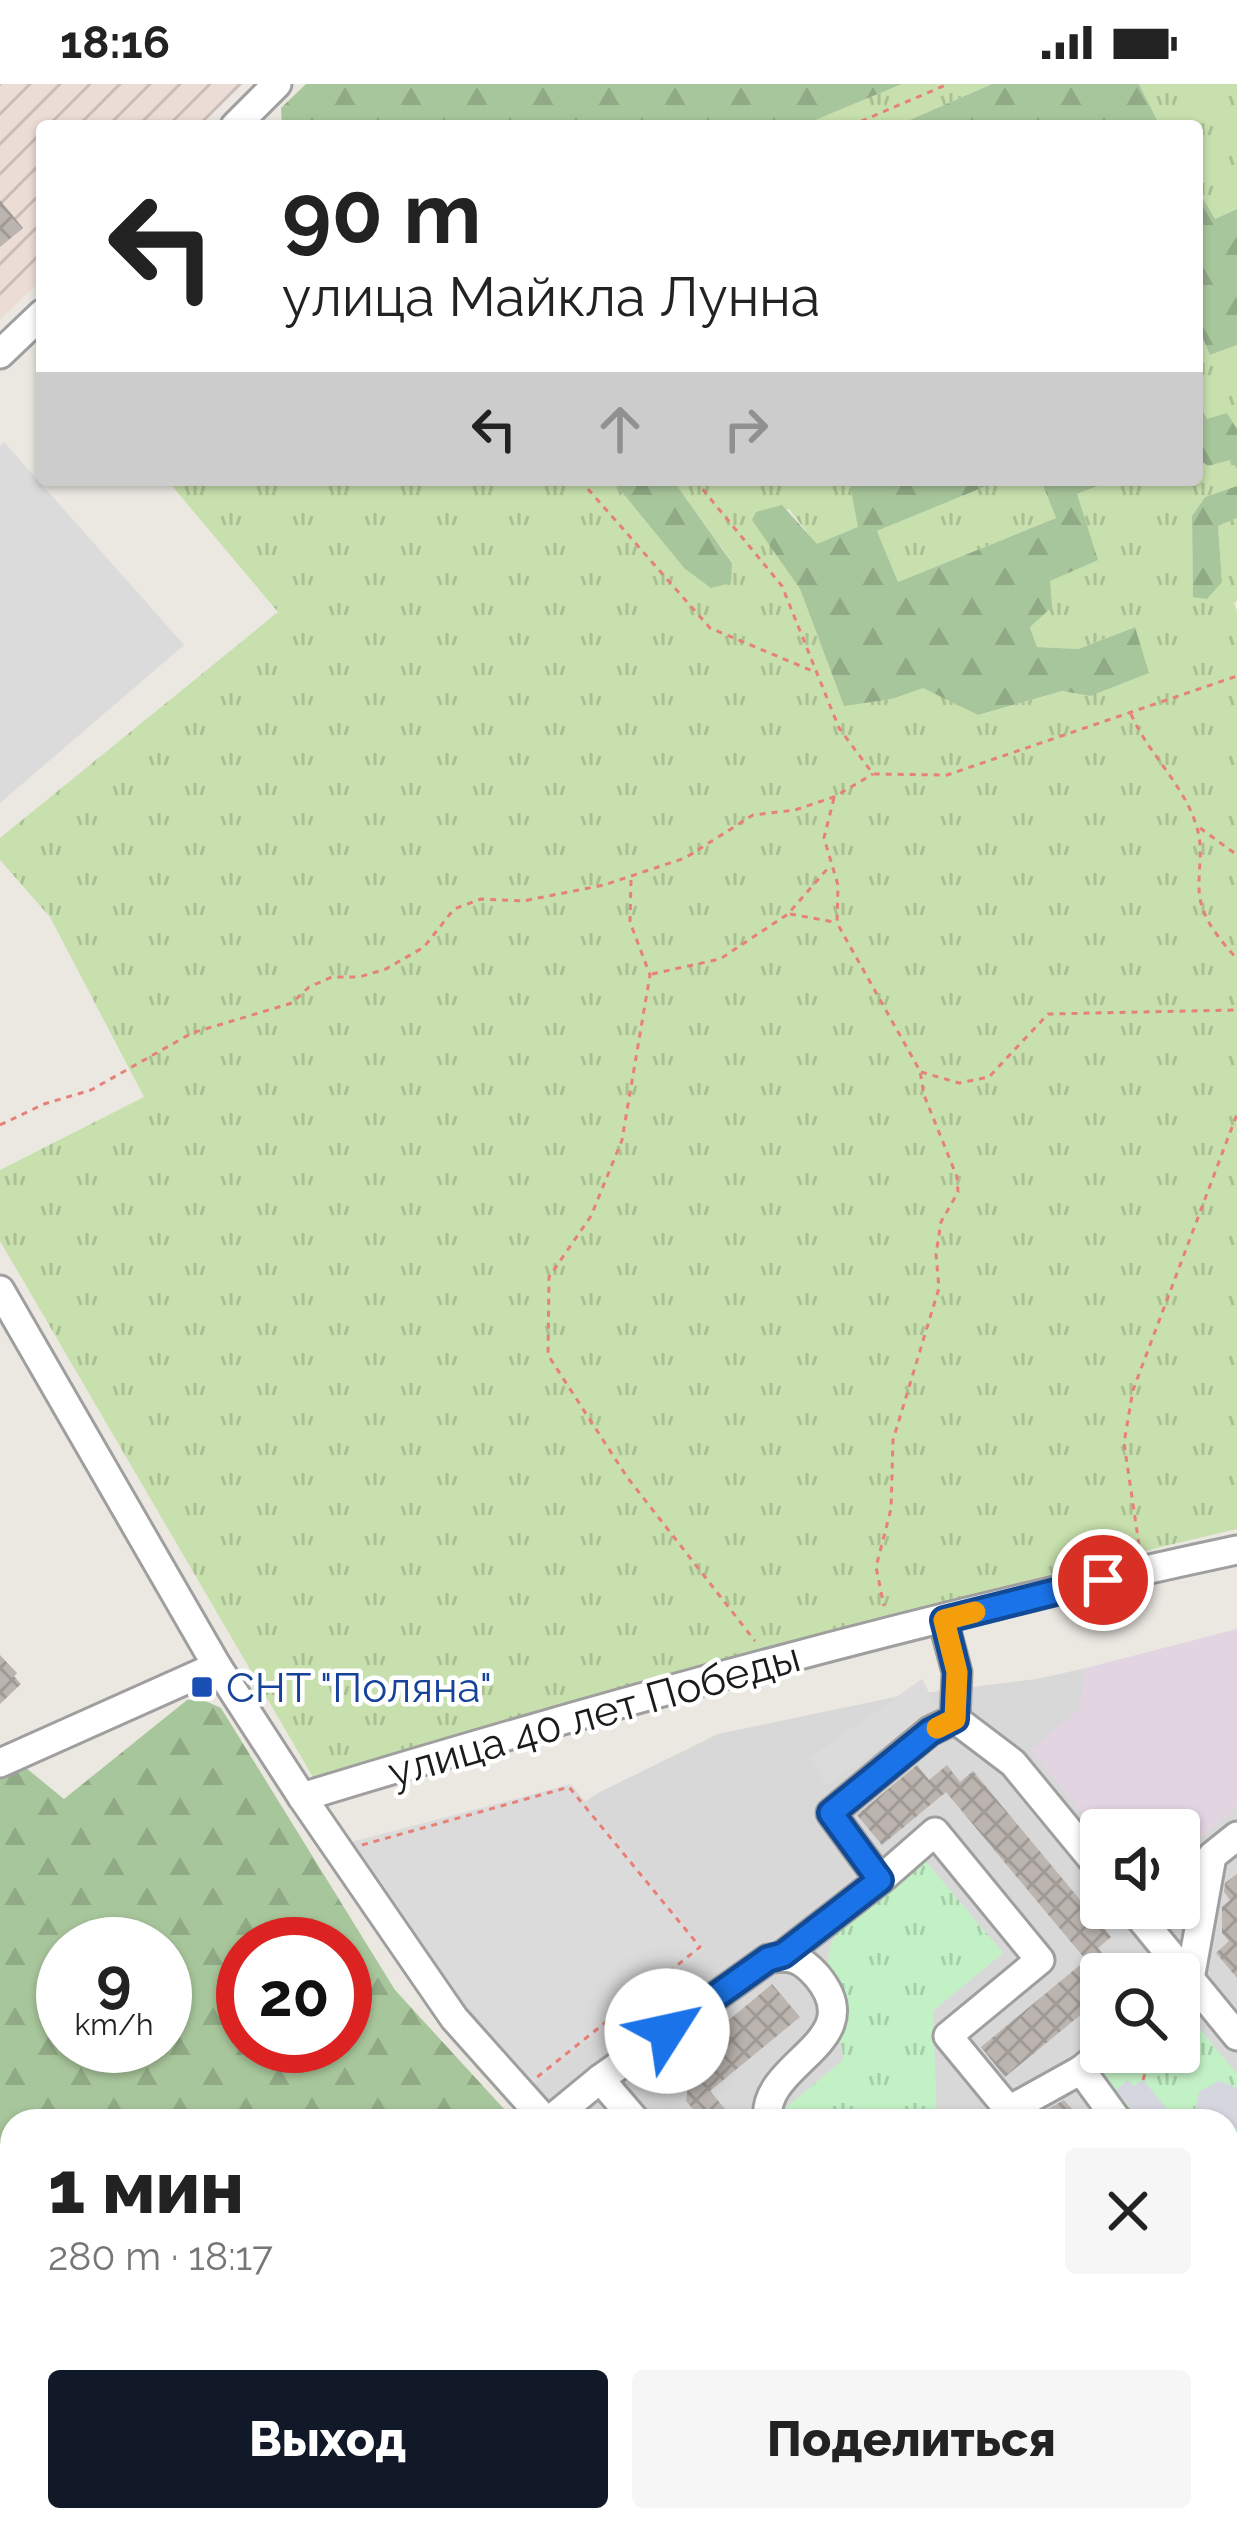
<!DOCTYPE html>
<html lang="ru">
<head>
<meta charset="utf-8">
<style>
  :root { --surface:#fff; --page:#f6f6f6; --text:#222; --muted:#767676; --accent:#111827 }
  body { margin:0; font-family:Raleway,sans-serif; background:var(--page); color:var(--text); height:100vh; display:flex; flex-direction:column; font-size:45px; white-space:nowrap }
  * { box-sizing:border-box; margin:0 }
  p { font-size:39px; color:var(--muted) }
  .icon { flex:none; width:66px; height:66px; fill:none; stroke:currentColor; stroke-width:2; stroke-linecap:round; stroke-linejoin:round }
  .map { position:relative; flex:1; overflow:hidden }
  .side { position:absolute; left:0px; top:2025px; width:1239px; height:423px; display:flex; flex-direction:column; background:var(--surface); border-radius:36px 36px 0 0; box-shadow:0 3px 9px #0004 }
  .side>* { flex:none }
  .banner { position:absolute; left:36px; top:36px; width:1167px; height:366px; border-radius:12px; box-shadow:0 3px 9px #0004; background:#fff; color:var(--text); overflow:hidden }
  .fabs { position:absolute; left:1080px; top:1725px; display:grid; gap:24px }
  .fabs a { display:grid; place-items:center; width:120px; height:120px; border-radius:12px; background:var(--surface); box-shadow:0 3px 9px #0004; font-size:60px }
  .speed { position:absolute; left:36px; top:1833px; display:flex; gap:24px; font-size:60px; font-weight:700; text-align:center }
  .speed>* { display:grid; place-content:center; width:156px; height:156px; border-radius:50%; background:var(--surface); box-shadow:0 3px 9px #0004; line-height:1 }
  .speed small { font-size:30px; font-weight:400 }
  .speed .limit { border:18px solid #d22; background:#fff; color:#111 }
  .pin { position:absolute; display:grid; place-items:center; width:102px; height:102px; color:#fff; margin:-51px; border:6px solid #fff; border-radius:50%; box-shadow:0 3px 12px #0007 }
  .me { position:absolute; width:132px; margin:-66px; rotate:55deg; stroke-linejoin:round; filter:drop-shadow(0 0 9px #0008) }
  .turn { display:flex; align-items:center; gap:42px; height:252px; padding:0 48px; font-size:54px }
  .turn .icon { width:156px; height:156px; stroke-width:2.5 }
  .turn b { display:block; font-size:84px; line-height:102px }
  .lanes { display:flex; align-items:center; height:114px; padding:0 48px; background:#0003; justify-content:center; gap:60px; direction:ltr }
  .lanes .off { opacity:.35 }
  .round { display:grid; place-items:center; flex:none; width:126px; height:126px; border-radius:12px; background:var(--page) }
  .summary { display:flex; align-items:center; justify-content:space-between; height:204px; padding:0 48px }
  h1 { font-size:72px; font-weight:800; line-height:90px }
  .action { display:flex; gap:24px; margin-top:auto; padding:24px 48px }
  .action a { flex:1; height:138px; border-radius:12px; background:var(--accent); color:#fff; font-size:48px; font-weight:800; line-height:138px; text-align:center }
  .action a+a { background:var(--page); color:var(--text) }
  .status { display:flex; justify-content:space-between; align-items:center; height:84px; padding:0 60px; background:var(--surface); direction:ltr }
  .status svg { height:33px; fill:currentColor }
  .map>svg:first-child { display:block }
  .residential { fill:#d9d8d8; fill-rule:evenodd }
  .industrial { fill:#e3d4e1 }
  .military { fill:url(#military-furrows) }
  .grass { fill:url(#grass-tufts) }
  .forest { fill:url(#forest-firs); fill-rule:evenodd }
  .park { fill:url(#park-tufts) }
  .parking { fill:#dbdbdb }
  .plaza { fill:#d6d6e1 }
  .building { fill:url(#building-cross-hatch) }
  .lines { fill:none; stroke-linecap:round; stroke-linejoin:round }
  .minor-casing { stroke:#9f9f9f; stroke-width:33 }
  .path { stroke:#e78177; stroke-width:3; stroke-dasharray:6 6; stroke-linecap:butt }
  .minor { stroke:#fff; stroke-width:27 }
  .route-casing { stroke:#114b97; stroke-width:30 }
  .route { stroke:#1a73e8; stroke-width:21 }
  .slow { stroke:#f59e0b; stroke-width:21 }
  .transit-dot { fill:#1a4fb4; stroke:#fff; stroke-width:4.5 }
  .labels { text-anchor:middle; stroke-width:9; stroke-linejoin:round; paint-order:stroke }
  .transit-label { font-size:42px; fill:#164399; stroke:#fff; text-anchor:start }
  .street-label { font-size:42px; fill:#1b1b1b; stroke:#fff }
</style>
</head>
<body>
<div class="status"><b>18:16</b><svg viewBox="0 0 49 12"><path d="M0 12V9h3v3zM5 12V6h3v6zM10 12V3h3v9zM15 12V0h3v12zM26 1h20v11H26zM47 4h2v5h-2z"/></svg></div>
<div class="map">
<svg width="1237" height="2446" viewBox="0 0 1237 2446">
  <defs>
    <pattern id="military-furrows" width="10" height="10" patternUnits="userSpaceOnUse" patternTransform="scale(3)"><rect width="10" height="10" fill="#ecdcd6"/><path d="M-1 1l2-2M0 10L10 0M9 11l2-2" fill="none" stroke="#cabcb7"/></pattern>
    <pattern id="grass-tufts" width="24" height="20" patternUnits="userSpaceOnUse" patternTransform="scale(3)"><rect width="24" height="20" fill="#c7e0ad"/><path d="M3 7l-1-3M5 7V3M7 7l1-3M15 17l-1-3M17 17v-4M19 17l1-3" fill="none" stroke="#aac094"/></pattern>
    <pattern id="forest-firs" width="22" height="20" patternUnits="userSpaceOnUse" patternTransform="scale(3)"><rect width="22" height="20" fill="#a8c69b"/><path d="M5 1l3.5 6h-7zM16 11l3.5 6h-7z" fill="#90aa85"/></pattern>
    <pattern id="park-tufts" width="24" height="20" patternUnits="userSpaceOnUse" patternTransform="scale(3)"><rect width="24" height="20" fill="#c3f1c6"/><path d="M3 7l-1-3M5 7V3M7 7l1-3M15 17l-1-3M17 17v-4M19 17l1-3" fill="none" stroke="#a7ceaa"/></pattern>
    <pattern id="building-cross-hatch" width="8" height="8" patternUnits="userSpaceOnUse" patternTransform="scale(3)"><rect width="8" height="8" fill="#bbb4af"/><path d="M0 0l8 8M0 8l8-8" fill="none" stroke="#a09a96"/></pattern>
  </defs>
  <rect width="100%" height="100%" fill="#ebe8e2"/>
  <path class="residential" d="M1086,1584l-6,41 -48,42 69,84v73h78v-53l58,-48v723h-254l-11,-10h255v-399h-669l-98,-110 -56,-78 7,-14 187,-126 120,-59 182,-38 137,-17zM1101,1890h78v78h-78z"/>
  <path class="industrial" d="M1237,1545v178l-58,48v-25h-78v5l-70,-85 48,-41 7,-41z"/>
  <path class="military" d="M0,0h243l-43,42h-158v153l-42,41z"/>
  <g class="grass">
    <path d="M902,0h90l-96,42h-95z"/>
    <path d="M1139,0h98v125l-22,10 -18,-31v-62h-37z"/>
    <path d="M1197,241l13,30 27,-10v84l-11,-15 -19,6 -10,-19z"/>
    <path d="M1197,374l11,8 23,-6 6,9v17l-32,11 -13,19 1,80 29,-14 -4,-56 19,-8v83l-3,2 3,9v917c-310,72 -615,162 -920,255l-317,-543v-71l144,-73 -94,-180 -50,-57v-22l278,-226 -111,-132h445l72,88 48,-6 -59,-82h176l10,47 -42,18 -28,-36 -36,11 47,69 44,116 48,-6 31,-12 55,28 84,-24 28,5 44,-69 -56,22 -41,-2 -7,-21 19,-45 28,-87 36,-14h84z"/>
    <path d="M1001,396h40l15,38 -158,64 -21,-51z"/>
  </g>
  <g class="forest">
    <path d="M306,0h596l-101,42h-519l-1,-18z"/>
    <path d="M992,0h147l21,42h-264z"/>
    <path d="M1197,104l18,31 22,-10v136l-27,10 -13,-30z"/>
    <path d="M1197,317l10,18 20,-6 10,16v40l-6,-9 -23,6 -11,-8z"/>
    <path d="M612,396h61l59,83 -1,20 -20,5 -27,-20z"/>
    <path d="M849,396h152l-124,51 21,51 158,-64 -15,-38h72l-36,14 21,66 -48,21 2,26 -22,20 7,20 41,2 57,-22 14,46 -59,23 -28,-5 -84,24 -55,-27 -31,11 -48,7 -44,-117 -48,-69 4,-8 26,-7 35,39 41,-17z"/>
    <path d="M1237,402v32l-19,8 4,56 -15,17 -14,-2 -1,-81 13,-19z"/>
    <path d="M201,1615l20,9 174,282 120,131h-503v399h557l3,10h-572v-757l20,-10 44,36 123,-99zM63,1860h102v102h-102zM243,1860h102v102h-102z"/>
  </g>
  <g class="park">
    <path d="M924,1775l79,94 -70,58 4,110h-156l-5,-5 68,-57c-6,-33 -22,-79 -14,-111 7,-28 71,-70 94,-89z"/>
    <path d="M1179,1920l58,70v171l-10,-12v-112h-92l-43,-52 21,-17h66z"/>
  </g>
  <g class="parking">
    <path d="M4,358l180,203 -184,158v-357z"/>
    <path d="M922,1595l15,29 -111,78 -15,-29z"/>
    <path d="M571,1700l134,165 -172,136 -91,-111 -94,-131z"/>
  </g>
  <g class="plaza">
    <path d="M1128,1996l6,6 9,-6 34,41h-36l-25,-31z"/>
    <path d="M1219,1997l18,7v40l-10,6v-13h-30l-3,-6 5,-23z"/>
  </g>
  <g class="building">
    <path d="M0,116l23,28 -23,19z"/>
    <path d="M0,1571l17,18 -3,3 7,8 -21,20z"/>
    <path d="M917,1681l12,15 18,-15 13,17 13,-11 138,166 -13,11 14,17 -11,9v24l-96,79 -24,-30 105,-87 -140,-168 -64,53 -25,-30z"/>
    <path d="M1237,1790v104l-21,-25 13,-12 -7,-8v-26l8,-7 -6,-8 1,-9z"/>
    <path d="M772,1900l28,33 -90,74 25,30h-55l13,-12 -7,-8 3,-23 8,-7 -12,-14z"/>
    <path d="M1064,2016l18,21h-55l2,-1z"/>
  </g>
  <g class="lines">
    <defs>
      <g id="minor">
        <path d="M235,42l42,-42"/>
        <path d="M0,270l42,-40"/>
        <path d="M0,1206l217,376 85,131 152,221 92,103"/>
        <path d="M943,1536l14,52 -2,47"/>
        <path d="M0,1679l217,-97"/>
        <path d="M302,1713c308,-94 620,-180 935,-247"/>
        <path d="M880,1796l-49,-67 99,-82 25,-12 58,44 88,107"/>
        <path d="M1132,1824l105,128"/>
        <path d="M783,1871l97,-75 55,-48 105,128 -92,76 61,74"/>
        <path d="M1179,1904l11,-9 22,-123 25,-20"/>
        <path d="M1081,1986l37,51"/>
        <path d="M600,1995l36,42"/>
        <path d="M549,2037l51,-42 168,-120c23,-5 34,0 49,17 56,67 -58,86 -49,145"/>
        <path d="M1002,2037l7,-11 72,-40 22,-18"/>
        <path d="M1227,2168l10,10"/>
        <path d="M1227,2324l10,12"/>
        <path d="M1227,2407l10,-16"/>
        <path d="M961,2436l11,10"/>
        <path d="M1011,2446l12,-10"/>
        <path d="M1200,2446l7,-10"/>
      </g>
    </defs>
    <use href="#minor" class="minor-casing"/>
    <g class="path">
      <path d="M850,42l98,-42"/>
      <path d="M580,396l130,148 105,44"/>
      <path d="M695,396l87,106 57,142 34,46 74,1 290,-99"/>
      <path d="M1131,630c17,40 54,71 66,114 8,25 -2,52 4,75 5,21 22,40 36,56"/>
      <path d="M834,714l-10,40 14,47 -1,38 83,148 4,24 33,82 1,15 -17,30 -5,32 3,34 -46,152 -2,69 -15,58 8,39"/>
      <path d="M1200,744l37,27"/>
      <path d="M631,796l-1,42 20,53 -28,165 -31,76 -42,61 -1,78 79,122 128,164"/>
      <path d="M790,830l44,8"/>
      <path d="M652,890l68,-15 68,-45 40,-46"/>
      <path d="M921,988l38,11 30,-6 59,-63 189,-4"/>
      <path d="M0,1041l44,-21 47,-14 101,-57 100,-30 17,-16 23,-10h27l27,-8 38,-22 30,-38 27,-10 42,2 81,-16 81,-27 68,-43 42,-5 39,-13 39,-23"/>
      <path d="M1139,1461l-15,-102 9,-53 104,-276"/>
      <path d="M362,1761l207,-58 131,160 -164,131"/>
      <path d="M1143,1996l8,-26"/>
      <path d="M210,2446l3,-10"/>
    </g>
    <use href="#minor" class="minor"/>
  </g>
  <g class="lines">
    <defs>
      <path id="route" d="M667,1947l101,-72 15,-4 97,-75 -49,-67 99,-81 25,-13 2,-47 -13,-52 159,-40"/>
    </defs>
    <use href="#route" class="route-casing"/>
    <use href="#route" class="route"/>
    <path class="slow" d="M937,1644l18,-9 2,-47 -13,-52 31,-8"/>
  </g>
  <rect class="transit-dot" x="190" y="1591" width="24" height="24" rx="6"/>
  <g class="labels">
    <g class="transit-label">
      <text x="226" y="1618">СНТ "Поляна"</text>
    </g>
    <g class="street-label">
      <text transform="translate(594 1630) rotate(-16)" y="15">улица 40 лет Победы</text>
    </g>
  </g>
</svg>
<div class="fabs">
<a><svg class="icon" aria-label="sound" viewBox="0 0 24 24"><path d="M4 9h4l5-4v14l-5-4H4zM17 9q2 3 0 6"/></svg></a>
<a><svg class="icon" aria-label="search" viewBox="0 0 24 24"><circle cx="10" cy="10" r="6"/><path d="M15 15l6 6"/></svg></a>
</div>
<div class="speed"><div>9<small>km/h</small></div><div class="limit">20</div></div>
<div class="pin" style="left:1103px;top:1496px;background:#d93025"><svg class="icon" aria-label="arrive" viewBox="0 0 24 24"><path d="M6 21V4h12l-3 4 3 4H6"/></svg></div>
<svg class="me" style="left:667px;top:1947px" viewBox="-20 -20 40 40"><circle r="19" fill="#fff"/><path d="M0-13L10 11 0 6-10 11z" fill="#1a73e8"/></svg>
<div class="banner">
<div class="turn"><svg class="icon" aria-label="left" viewBox="0 0 24 24"><path d="M17 20v-9H6M10 6l-5 5 5 5"/></svg><div><b>90 m</b>улица Майкла Лунна</div></div>
<div class="lanes"><svg class="icon" aria-label="left" viewBox="0 0 24 24"><path d="M17 20v-9H6M10 6l-5 5 5 5"/></svg><svg class="icon off" aria-label="ahead" viewBox="0 0 24 24"><path d="M12 20V5M6 11l6-6 6 6"/></svg><svg class="icon off" aria-label="right" viewBox="0 0 24 24"><path d="M7 20v-9h11M14 6l5 5-5 5"/></svg></div>
</div>
<section class="side">
<div class="summary"><div><h1>1 мин</h1><p>280 m · 18:17</p></div><a class="round"><svg class="icon" aria-label="close" viewBox="0 0 24 24"><path d="M6 6l12 12M18 6L6 18"/></svg></a></div>
<div class="action"><a>Выход</a><a>Поделиться</a></div>
</section>
</div>
</body>
</html>
